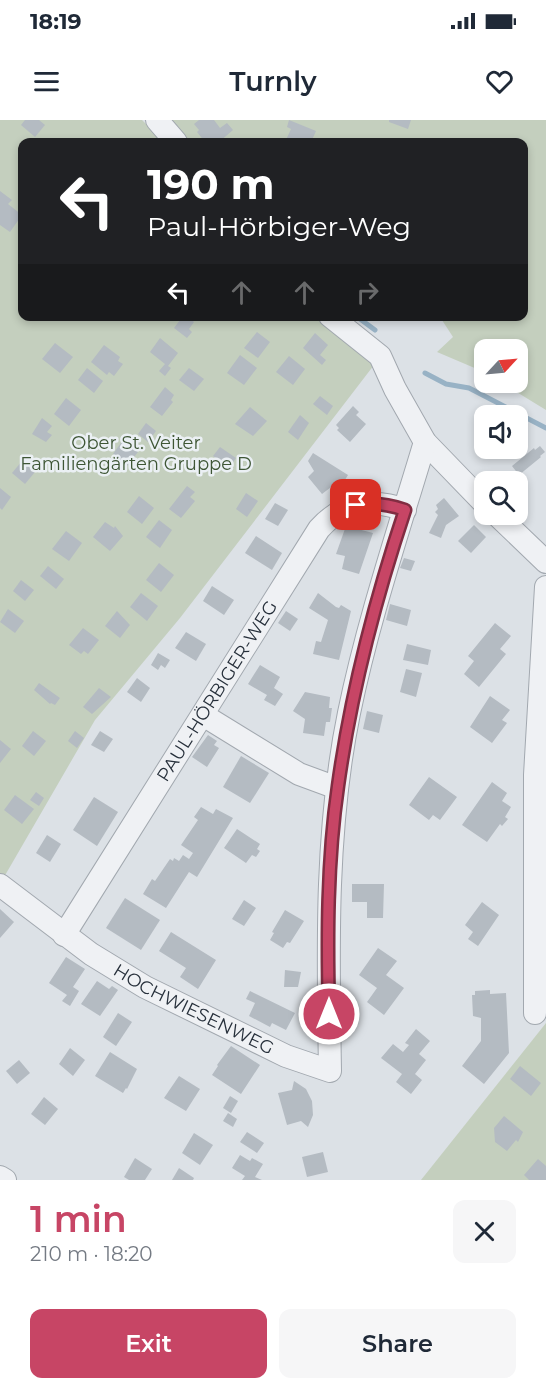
<!DOCTYPE html>
<html lang="en">
<head>
<meta charset="utf-8">
<style>
  :root { --surface:#fff; --page:#f6f6f7; --text:#1f2937; --muted:#747a83; --accent:#c74565 }
  body { margin:0; font-family:Montserrat,sans-serif; background:var(--page); color:var(--text); height:100vh; display:flex; flex-direction:column; font-size:22px; white-space:nowrap }
  * { box-sizing:border-box; margin:0 }
  p { font-size:20px; color:var(--muted) }
  .icon { flex:none; width:33px; height:33px; fill:none; stroke:currentColor; stroke-width:2; stroke-linecap:round; stroke-linejoin:round }
  .map { position:relative; height:1060px; overflow:hidden }
  .sheet { display:flex; flex-direction:column; background:var(--surface); flex:1 }
  .sheet>* { flex:none }
  .banner { position:absolute; left:18px; top:18px; width:510px; height:183px; border-radius:12px; box-shadow:0 3px 9px #0003; background:#202124; color:#fff; overflow:hidden }
  .needle { width:39px; rotate:64deg }
  .tools { position:absolute; left:474px; top:219px; display:grid; gap:12px }
  .tools a { display:grid; place-items:center; width:54px; height:54px; border-radius:12px; background:var(--surface); box-shadow:0 3px 9px #0003; font-size:30px }
  .pin { position:absolute; display:grid; place-items:center; width:51px; height:51px; color:#fff; margin:-26px; border-radius:12px; box-shadow:0 3px 9px #0006 }
  .me { position:absolute; width:66px; margin:-33px; rotate:0deg; stroke-linejoin:round; filter:drop-shadow(0 0 4px #0008) }
  .turn { display:flex; align-items:center; gap:21px; height:126px; padding:0 30px; font-size:27px }
  .turn .icon { width:78px; height:78px; stroke-width:2.5 }
  .turn b { display:block; font-size:42px; line-height:51px }
  .lanes { display:flex; align-items:center; height:57px; padding:0 30px; background:#0003; justify-content:center; gap:30px; direction:ltr }
  .lanes .off { opacity:.35 }
  .round { display:grid; place-items:center; flex:none; width:63px; height:63px; border-radius:12px; background:var(--page) }
  .summary { display:flex; align-items:center; justify-content:space-between; height:102px; padding:0 30px }
  h1 { font-size:36px; font-weight:600; line-height:45px; color:var(--accent) }
  .cta { display:flex; gap:12px; margin-top:auto; padding:12px 30px }
  .cta a { flex:1; height:69px; border-radius:12px; background:var(--accent); color:#fff; font-size:24px; font-weight:600; line-height:69px; text-align:center }
  .cta a+a { background:var(--page); color:var(--text) }
  .status { display:flex; justify-content:space-between; align-items:center; height:42px; padding:0 30px; background:var(--surface); direction:ltr }
  .status svg { height:16px; fill:currentColor }
  header { display:flex; justify-content:space-between; align-items:center; height:78px; padding:0 30px; background:var(--surface); font-size:27px; font-weight:600 }
  .map>svg:first-child { display:block }
  .green { fill:#c4cfbe }
  .lines { fill:none; stroke-linecap:round; stroke-linejoin:round }
  .stream { stroke:#98b2c5; stroke-width:5 }
  .building { fill:#b4bbc2 }
  .minor-casing { stroke:#a2a8af; stroke-width:24 }
  .minor { stroke:#eff1f4; stroke-width:22 }
  .route-casing { stroke:#812d42; stroke-width:15 }
  .route { stroke:#c74565; stroke-width:10 }
  .labels { text-anchor:middle; stroke-width:5; stroke-linejoin:round; paint-order:stroke }
  .park-label { font-size:18px; fill:#3e5635; stroke:#ebf0f4 }
  .street-label { font-size:18px; fill:#27303b; stroke:#ebf0f4 }
</style>
</head>
<body>
<div class="status"><b>18:19</b><svg viewBox="0 0 49 12"><path d="M0 12V9h3v3zM5 12V6h3v6zM10 12V3h3v9zM15 12V0h3v12zM26 1h20v11H26zM47 4h2v5h-2z"/></svg></div>
<header><svg class="icon" aria-label="menu" viewBox="0 0 24 24"><path d="M4 6h16M4 12h16M4 18h16"/></svg>Turnly<svg class="icon" aria-label="heart" viewBox="0 0 24 24"><path d="M12 20l-8-8c-3-5 5-10 8-4 3-6 11-1 8 4z"/></svg></header>
<div class="map">
<svg width="546" height="1060" viewBox="0 0 546 1060">
  <rect width="100%" height="100%" fill="#dce1e6"/>
  <g class="green">
    <path d="M0,0h142l22,22h-142v174l294,1 58,48 -194,253 -85,102 -95,164z"/>
    <path d="M163,0h383v290l-44,-27 16,-1v-32h-34v22l-47,-20 16,-15 -13,-20 84,-1v-174h-339z"/>
    <path d="M546,903v157h-125z"/>
  </g>
  <g class="lines">
    <g class="stream">
      <path d="M356,196l19,14"/>
      <path d="M425,253l21,11 23,4 77,40"/>
    </g>
  </g>
  <g class="building">
    <path d="M25,0h14l6,5 -10,12 -14,-12z"/>
    <path d="M199,0h15l6,8 7,-5 6,7 -14,12h-14l-8,-10 2,-2 -5,-6z"/>
    <path d="M289,0l27,11 -4,9 7,2h-28l-5,-2 5,-11 -4,-2z"/>
    <path d="M389,0h22l-3,9 -19,-7z"/>
    <path d="M0,71l12,9 -4,4 14,11 -12,17 -10,-7z"/>
    <path d="M183,196h5l6,6 -5,7 3,3 -5,6 -13,-10z"/>
    <path d="M257,212l13,10 -12,16 -14,-10z"/>
    <path d="M315,213l13,12 -8,10 6,5 -4,5 -19,-17z"/>
    <path d="M160,218l18,15 -10,13 3,2 -6,8 -6,-5 6,-7 -15,-12z"/>
    <path d="M55,223l18,14 -13,16 -18,-14z"/>
    <path d="M104,225l16,12 -2,4 5,3 -9,12 -5,-4 -2,3 -16,-13z"/>
    <path d="M240,235l17,13 -13,17 -17,-12z"/>
    <path d="M289,236l16,13 -12,16 -17,-13z"/>
    <path d="M87,248l16,13 -9,12 -16,-13z"/>
    <path d="M189,248l15,11 -10,12 -15,-11z"/>
    <path d="M165,267l9,8 -3,5 2,2 -11,14 -12,-9z"/>
    <path d="M320,276l13,10 -6,9 -14,-11z"/>
    <path d="M66,278l15,12 -12,16 -15,-12z"/>
    <path d="M353,286l6,6 -3,3 10,9 -16,18 -13,-12 2,-2 -3,-3z"/>
    <path d="M250,287l17,14 -14,15 -18,-12z"/>
    <path d="M300,295l9,8 -11,17 -10,-8z"/>
    <path d="M42,298l10,8 -5,6 5,3 -6,7 -14,-8z"/>
    <path d="M146,303l10,8 -8,11 -10,-8z"/>
    <path d="M123,320l15,12 -11,14 -14,-12z"/>
    <path d="M540,326l5,6 -5,4 1,1 -22,18 -7,-9 22,-18 1,2z"/>
    <path d="M220,327l16,11 -7,10 -16,-12z"/>
    <path d="M313,333l35,22 -5,8 -4,-2 -17,13 -14,-17 6,-6 -6,-10z"/>
    <path d="M22,341l13,11 -10,12 -13,-11z"/>
    <path d="M187,366l8,6 -5,5 5,4 -14,17 -12,-9z"/>
    <path d="M0,368l11,9 -9,13 -2,-2z"/>
    <path d="M246,373l12,8 -11,16 -11,-8z"/>
    <path d="M139,376l15,12 -12,16 -15,-12z"/>
    <path d="M444,378l15,18 -13,9 -5,13 -12,-5 9,-18 -3,-3 3,-3 -2,-4z"/>
    <path d="M275,383l13,7 -10,16 -13,-7z"/>
    <path d="M159,400l13,10 -12,18 -14,-11z"/>
    <path d="M105,402l9,6 1,-2 8,10 -13,15 -17,-14z"/>
    <path d="M474,405l12,12 -15,16 -13,-12z"/>
    <path d="M346,406l27,7 -14,41 -17,-5 3,-13 -9,-2z"/>
    <path d="M66,411l16,12 -13,18 -17,-12z"/>
    <path d="M256,416l26,17 -10,17 -27,-17z"/>
    <path d="M404,438l11,3 -4,10 -11,-3z"/>
    <path d="M159,443l15,12 -13,17 -15,-12z"/>
    <path d="M48,446l16,13 -8,10 -16,-13z"/>
    <path d="M21,460l13,10 -9,11 -12,-10z"/>
    <path d="M212,466l22,14 -10,15 -21,-14z"/>
    <path d="M141,473l17,13 -11,15 -17,-14z"/>
    <path d="M318,473l18,14 3,1 2,-3 10,6 -12,49 -26,-6 3,-13 5,1 7,-22 -19,-12z"/>
    <path d="M390,484l21,6 -4,16 -21,-6z"/>
    <path d="M8,489l16,12 -9,12 -15,-11z"/>
    <path d="M117,491l13,14 -10,13 -15,-12z"/>
    <path d="M286,491l12,8 -8,12 -12,-8z"/>
    <path d="M495,503l16,13 -11,13 6,5 -27,33 -15,-13 10,-13 -6,-5z"/>
    <path d="M83,508l16,12 -11,14 -4,-3 -3,3 -12,-9z"/>
    <path d="M186,512l20,12 -10,17 -21,-13z"/>
    <path d="M407,524l24,6 -3,15 -25,-5z"/>
    <path d="M158,533l12,7 -5,8 -4,-3 -3,5 -7,-5z"/>
    <path d="M260,545l20,12 -6,11 9,6 -8,12 -11,-6 3,-5 -19,-11z"/>
    <path d="M406,549l16,4 -6,24 -16,-5z"/>
    <path d="M137,558l13,10 -9,14 -14,-10z"/>
    <path d="M39,563l21,15 -5,7 -4,-2 -1,1 -16,-14z"/>
    <path d="M99,568l12,9 -19,17 -9,-7z"/>
    <path d="M305,572l25,5 -1,11h3l-2,14h-4l-2,14 -21,-3 2,-14 -12,-8z"/>
    <path d="M490,576l20,14 -8,10 5,3 -15,20 -22,-16z"/>
    <path d="M367,591l16,4 -4,18 -16,-4z"/>
    <path d="M33,611l13,10 -12,15 -12,-10z"/>
    <path d="M75,611l9,7 -7,10 -9,-7z"/>
    <path d="M100,611l13,8 -9,13 -13,-7z"/>
    <path d="M208,615l9,6 -3,4 5,3 -12,19 -15,-10z"/>
    <path d="M0,620l11,9 -11,14z"/>
    <path d="M241,636l28,17 -19,30 -27,-16z"/>
    <path d="M429,657l28,20 -17,23 -7,-5 -4,5 -20,-15z"/>
    <path d="M492,662l15,11 -5,8 9,6 -6,10 3,2 -6,7 -2,-2 -13,18 -25,-17z"/>
    <path d="M36,672l8,6 -5,8 -9,-6z"/>
    <path d="M15,675l19,14 -12,15 -18,-14z"/>
    <path d="M94,677l24,15 -21,34 -24,-16z"/>
    <path d="M201,687l12,7 3,-5 17,9 -36,59 -8,-5 -23,36 -23,-14 9,-15 3,2 15,-22 3,2 1,-3 5,3 4,-6 6,4 4,-6 -12,-8 17,-25 -4,-3z"/>
    <path d="M237,709l23,15 -3,5 3,2 -4,6 -4,-2 -6,8 -22,-15z"/>
    <path d="M47,715l14,9 -11,18 -14,-9z"/>
    <path d="M352,764h32l-1,34h-16v-16h-15z"/>
    <path d="M125,778l35,22 -19,30 -35,-22z"/>
    <path d="M244,780l12,8 -12,18 -12,-7z"/>
    <path d="M482,782l17,13 -21,31 -10,-7 5,-7 -8,-7z"/>
    <path d="M0,789l14,13 -14,16z"/>
    <path d="M285,790l19,11 -14,22 -3,-1 -4,6 -13,-8 4,-7 -2,-1z"/>
    <path d="M171,812l45,28 -18,29 -18,-12 6,-9 -27,-17z"/>
    <path d="M378,828l19,13 -11,14 18,13 -20,27 -17,-13 10,-14 -18,-13z"/>
    <path d="M66,837l19,12 -12,18 6,4 -9,15 -8,-5 5,-6 -18,-12z"/>
    <path d="M285,850l16,2 -3,15h-14z"/>
    <path d="M97,861l12,8 3,-3 6,4 -18,26 -19,-12z"/>
    <path d="M490,870v4l16,-1 3,60 -25,31 -22,-18 19,-25v-23l-8,-2 -1,-21h3v-4z"/>
    <path d="M250,871l45,22 -9,17 -14,-7 -2,4 -21,-11 6,-13 -9,-4z"/>
    <path d="M118,893l14,9 -16,24 -13,-9z"/>
    <path d="M416,909l14,12 -11,13 7,6 -11,14 7,6 -11,14 -15,-12 6,-8 -21,-16 12,-14 10,8 6,-7 -4,-2z"/>
    <path d="M231,926l29,19 -19,29 -29,-19 6,-9 -1,-1z"/>
    <path d="M70,928l15,12 -12,16 -14,-12z"/>
    <path d="M110,932l27,17 -10,20 -1,-1 -3,5 -28,-17z"/>
    <path d="M19,940l11,13 -13,11 -11,-13z"/>
    <path d="M520,946l21,17 -10,13 -21,-17z"/>
    <path d="M179,956l21,13 -14,22 -22,-13z"/>
    <path d="M294,961l12,8 6,12 1,14 -5,12 -7,-6 -14,4 -9,-32 14,-3z"/>
    <path d="M230,976l8,5 -7,12 -8,-5z"/>
    <path d="M44,977l14,12 -13,16 -14,-11z"/>
    <path d="M228,993l9,6 -4,8 -10,-6z"/>
    <path d="M504,996l19,16 -5,10 -2,-2 -9,11 -12,-9 -1,-14z"/>
    <path d="M247,1012l17,11 -7,10 -17,-11z"/>
    <path d="M194,1013l19,12 -13,20 -18,-12z"/>
    <path d="M323,1032l5,20 -21,5 -5,-20z"/>
    <path d="M240,1035l10,6 2,-3 11,6 -8,13 7,3h-20l3,-4 -13,-8z"/>
    <path d="M135,1038l17,11 -7,11h-16l-5,-3z"/>
    <path d="M538,1039l8,7v14h-17l-5,-5z"/>
    <path d="M179,1048l15,10 -1,2h-21z"/>
  </g>
  <g class="lines">
    <defs>
      <g id="minor">
        <path d="M157,0l19,22"/>
        <path d="M330,196l50,40 15,33 30,53 59,61"/>
        <path d="M496,394l50,48"/>
        <path d="M203,595l96,59 38,14"/>
        <path id="s1" d="M0,765l91,69 54,33 141,69 44,15c-2,-119 -5,-241 19,-358 19,-92 49,-181 76,-271"/>
        <path id="s2" d="M64,815l255,-406c23,-26 54,-31 86,-19"/>
        <path d="M535,893v-238l11,-188"/>
        <path d="M0,1057l5,3"/>
      </g>
    </defs>
    <use href="#minor" class="minor-casing"/>
    <use href="#minor" class="minor"/>
  </g>
  <g class="lines">
    <defs>
      <path id="route" d="M329,894c-2,-75 -2,-153 9,-228 13,-94 37,-186 67,-276 -17,-6 -32,-8 -49,-5"/>
    </defs>
    <use href="#route" class="route-casing"/>
    <use href="#route" class="route"/>
  </g>
  <g class="labels">
    <g class="park-label">
      <text x="136" y="329">Ober St. Veiter<tspan x="136" dy="21">Familiengärten Gruppe D</tspan></text>
    </g>
    <g class="street-label">
      <text dy="6" stroke="none"><textPath href="#s2" startOffset="288">PAUL-HÖRBIGER-WEG</textPath></text>
      <text dy="6" stroke="none"><textPath href="#s1" startOffset="231">HOCHWIESENWEG</textPath></text>
    </g>
  </g>
</svg>
<div class="tools">
<a><svg class="needle" viewBox="-14 -14 28 28"><path d="M0-13l5 13h-10z" fill="#e53935"/><path d="M0 13l5-13h-10z" fill="#747a83"/></svg></a>
<a><svg class="icon" aria-label="sound" viewBox="0 0 24 24"><path d="M4 9h4l5-4v14l-5-4H4zM17 9q2 3 0 6"/></svg></a>
<a><svg class="icon" aria-label="search" viewBox="0 0 24 24"><circle cx="10" cy="10" r="6"/><path d="M15 15l6 6"/></svg></a>
</div>
<div class="pin" style="left:356px;top:385px;background:#d93025"><svg class="icon" aria-label="arrive" viewBox="0 0 24 24"><path d="M6 21V4h12l-3 4 3 4H6"/></svg></div>
<svg class="me" style="left:329px;top:894px" viewBox="-20 -20 40 40"><circle r="17" fill="#c74565" stroke="#fff" stroke-width="3"/><path d="M0-11L8 9 0 5-8 9z" fill="#fff"/></svg>
<div class="banner">
<div class="turn"><svg class="icon" aria-label="left" viewBox="0 0 24 24"><path d="M17 20v-9H6M10 6l-5 5 5 5"/></svg><div><b>190 m</b>Paul-Hörbiger-Weg</div></div>
<div class="lanes"><svg class="icon" aria-label="left" viewBox="0 0 24 24"><path d="M17 20v-9H6M10 6l-5 5 5 5"/></svg><svg class="icon off" aria-label="ahead" viewBox="0 0 24 24"><path d="M12 20V5M6 11l6-6 6 6"/></svg><svg class="icon off" aria-label="ahead" viewBox="0 0 24 24"><path d="M12 20V5M6 11l6-6 6 6"/></svg><svg class="icon off" aria-label="right" viewBox="0 0 24 24"><path d="M7 20v-9h11M14 6l5 5-5 5"/></svg></div>
</div>
</div>
<section class="sheet">
<div class="summary"><div><h1>1 min</h1><p>210 m · 18:20</p></div><a class="round"><svg class="icon" aria-label="close" viewBox="0 0 24 24"><path d="M6 6l12 12M18 6L6 18"/></svg></a></div>
<div class="cta"><a>Exit</a><a>Share</a></div>
</section>
</body>
</html>
